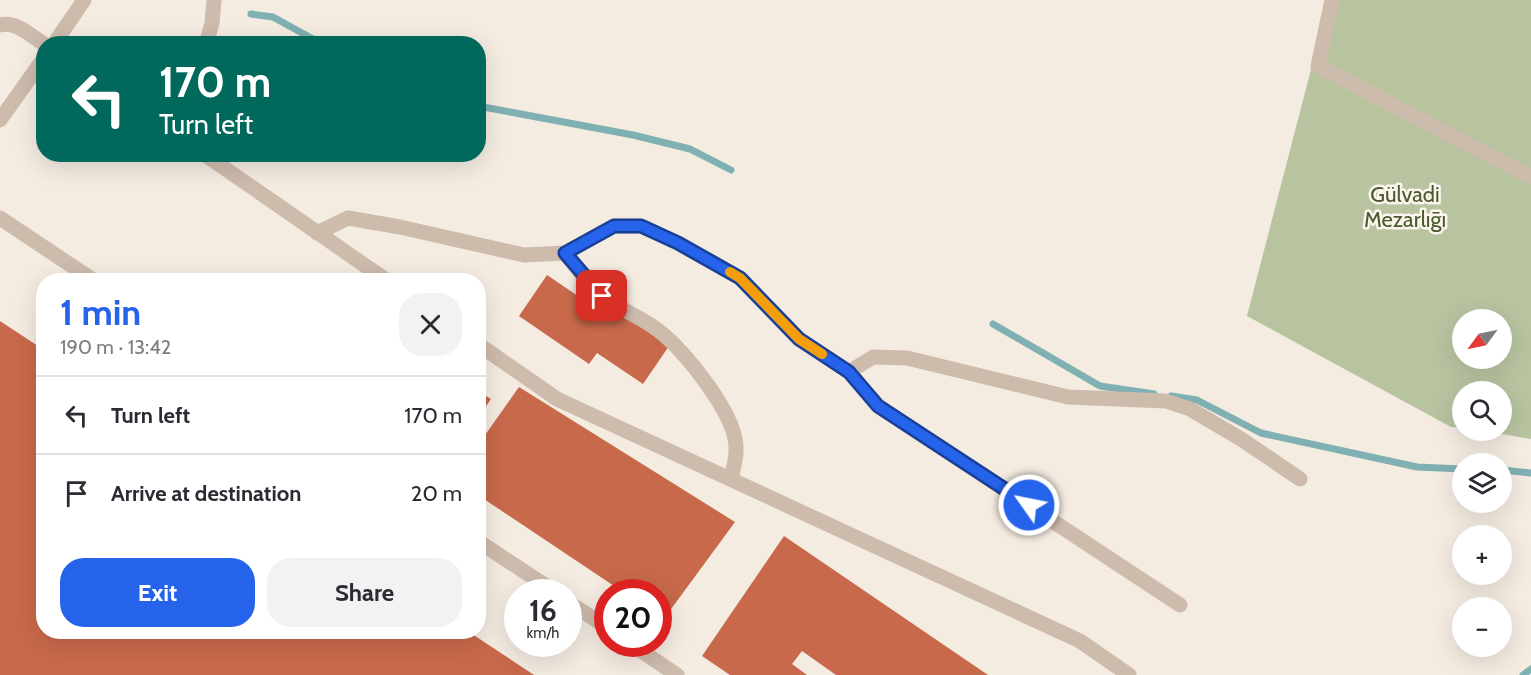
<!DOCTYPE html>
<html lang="en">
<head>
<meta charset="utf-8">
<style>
  :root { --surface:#fff; --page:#f2f2f3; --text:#2b2b33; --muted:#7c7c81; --line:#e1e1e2; --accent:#2563eb }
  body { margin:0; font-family:Cabin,sans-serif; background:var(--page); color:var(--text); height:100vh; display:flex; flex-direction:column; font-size:22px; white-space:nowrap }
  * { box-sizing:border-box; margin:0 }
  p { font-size:20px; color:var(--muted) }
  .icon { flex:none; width:33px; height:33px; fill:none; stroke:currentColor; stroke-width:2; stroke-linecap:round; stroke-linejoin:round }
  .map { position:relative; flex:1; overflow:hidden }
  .sheet { position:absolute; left:36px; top:273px; width:450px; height:366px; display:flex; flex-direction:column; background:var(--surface); border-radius:24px; box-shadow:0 6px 24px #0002 }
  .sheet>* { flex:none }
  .hud { position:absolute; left:36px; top:36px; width:450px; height:126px; border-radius:24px; box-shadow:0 6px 24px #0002; background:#00695c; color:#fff; overflow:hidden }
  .needle { width:39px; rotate:237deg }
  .buttons { position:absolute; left:1452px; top:309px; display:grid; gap:12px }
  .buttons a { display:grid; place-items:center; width:60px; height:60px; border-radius:50%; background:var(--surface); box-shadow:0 6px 24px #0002; font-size:30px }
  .speed { position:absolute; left:504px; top:579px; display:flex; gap:12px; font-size:30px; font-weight:700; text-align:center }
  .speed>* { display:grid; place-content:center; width:78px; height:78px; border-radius:50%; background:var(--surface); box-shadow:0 6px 24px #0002; line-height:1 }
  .speed small { font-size:15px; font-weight:400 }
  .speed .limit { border:9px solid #d22; background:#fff; color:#111 }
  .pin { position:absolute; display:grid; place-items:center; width:51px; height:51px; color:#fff; margin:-26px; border-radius:12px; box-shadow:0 3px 9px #0006 }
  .me { position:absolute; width:66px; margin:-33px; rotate:303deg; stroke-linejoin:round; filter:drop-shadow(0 0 4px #0008) }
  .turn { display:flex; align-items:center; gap:21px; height:126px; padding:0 24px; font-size:27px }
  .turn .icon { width:78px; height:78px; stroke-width:2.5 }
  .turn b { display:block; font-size:42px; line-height:51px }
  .round { display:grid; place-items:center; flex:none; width:63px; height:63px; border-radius:24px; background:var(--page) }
  .overview { display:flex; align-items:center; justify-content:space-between; height:102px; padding:0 24px }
  h1 { font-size:36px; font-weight:700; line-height:45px; color:var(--accent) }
  .button { display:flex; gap:12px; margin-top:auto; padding:12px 24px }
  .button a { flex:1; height:69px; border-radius:24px; background:var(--accent); color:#fff; font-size:24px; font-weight:700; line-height:69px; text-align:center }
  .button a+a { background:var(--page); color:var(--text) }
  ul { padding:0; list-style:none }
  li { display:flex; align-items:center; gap:18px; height:78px; padding:0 24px; border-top:2px solid var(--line) }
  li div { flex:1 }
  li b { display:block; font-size:22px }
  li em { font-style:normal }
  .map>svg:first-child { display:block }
  .green { fill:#b8c4a0; fill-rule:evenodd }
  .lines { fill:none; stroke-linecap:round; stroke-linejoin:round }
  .stream { stroke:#7fb0b2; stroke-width:7 }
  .building { fill:#c8694b }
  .minor { stroke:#cdbbac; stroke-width:15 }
  .route-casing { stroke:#184099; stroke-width:15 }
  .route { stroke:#2563eb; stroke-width:10 }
  .slow { stroke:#f59e0b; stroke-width:10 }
  .labels { text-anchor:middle; stroke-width:5; stroke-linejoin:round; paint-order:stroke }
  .park-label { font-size:22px; fill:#4a5a2e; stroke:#fbf5ee }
</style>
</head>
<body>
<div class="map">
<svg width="1531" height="675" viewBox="0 0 1531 675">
  <rect width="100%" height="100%" fill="#f4ebe1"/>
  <path class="green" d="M1329,0h202v439l-46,-8 17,-1v-38h-40v36l-11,-1 -204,-111zM1462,320h40v38h-40z"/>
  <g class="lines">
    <g class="stream">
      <path d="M251,14l22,3 49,27"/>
      <path d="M478,106l155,29 57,14 41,21"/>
      <path d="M993,324l107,62 54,8"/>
      <path d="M1171,396l26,4 64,33 156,34 45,2"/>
      <path d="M1502,470l29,3"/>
      <path d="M1523,675l8,-6"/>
    </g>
  </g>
  <g class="building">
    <path d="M547,275l62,42 6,-8 54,37 -26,38 -46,-31 -8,11 -70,-48z"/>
    <path d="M0,321l44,29v282h425l65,43h-534z"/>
    <path d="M519,387l216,135 -72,98 -5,-4v-24h-35l-145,-97v-50z"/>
    <path d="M478,391l13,8 -13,19z"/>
    <path d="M784,536l204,139h-152l-34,-24 -10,13 15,11h-77l-28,-19z"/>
  </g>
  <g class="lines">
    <g class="minor">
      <path d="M1332,0l-14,66 213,111"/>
      <path d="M0,25c16,-4 31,11 44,19"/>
      <path d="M54,44l30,-44"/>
      <path d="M206,44l6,-21 2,-23"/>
      <path d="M0,120l44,-62"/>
      <path d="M204,154l182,126"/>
      <path d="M0,218l93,62"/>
      <path d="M317,233l31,-15 52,9 124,28 41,-2 49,-27h27l37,17 62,35 59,61 50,33 29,34 302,199"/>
      <path d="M565,253c11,14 22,30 36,42 15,12 35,20 51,31 28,18 77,80 83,113 3,14 -1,26 -4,40"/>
      <path d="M478,344l79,55 523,242 49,34"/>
      <path d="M849,372l24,-15 34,1 161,39 98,4 24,8 51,30 59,40"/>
      <path d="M478,541l77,51"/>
      <path d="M568,602l40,26"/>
      <path d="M631,644l46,31"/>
    </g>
  </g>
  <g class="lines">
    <defs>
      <path id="route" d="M602,296l-37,-43 49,-27h27l37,17 62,35 59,61 50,33 29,34 151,99"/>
    </defs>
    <use href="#route" class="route-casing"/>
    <use href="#route" class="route"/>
    <path class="slow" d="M730,272l10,6 59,61 23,15"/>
  </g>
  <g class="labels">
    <g class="park-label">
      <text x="1405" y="202">Gülvadi<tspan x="1405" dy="25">Mezarlıḡı</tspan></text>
    </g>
  </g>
</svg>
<div class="buttons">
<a><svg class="needle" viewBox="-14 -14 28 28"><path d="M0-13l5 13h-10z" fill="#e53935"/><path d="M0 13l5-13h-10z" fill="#7c7c81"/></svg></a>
<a><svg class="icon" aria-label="search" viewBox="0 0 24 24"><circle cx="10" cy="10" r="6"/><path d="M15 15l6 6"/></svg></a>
<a><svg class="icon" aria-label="layers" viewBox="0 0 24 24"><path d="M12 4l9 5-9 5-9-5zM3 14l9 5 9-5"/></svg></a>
<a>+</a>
<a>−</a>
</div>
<div class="speed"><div>16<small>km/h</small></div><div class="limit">20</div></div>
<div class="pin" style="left:602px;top:296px;background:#d93025"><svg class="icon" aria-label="arrive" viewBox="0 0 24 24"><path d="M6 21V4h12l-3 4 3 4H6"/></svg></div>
<svg class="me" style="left:1029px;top:505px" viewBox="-20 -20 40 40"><circle r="17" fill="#2563eb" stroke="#fff" stroke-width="3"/><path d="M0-11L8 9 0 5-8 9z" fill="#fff"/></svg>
<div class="hud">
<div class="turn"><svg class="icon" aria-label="left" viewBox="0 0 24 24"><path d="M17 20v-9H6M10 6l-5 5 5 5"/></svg><div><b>170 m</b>Turn left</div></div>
</div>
<section class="sheet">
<div class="overview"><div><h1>1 min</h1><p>190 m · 13:42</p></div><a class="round"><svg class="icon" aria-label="close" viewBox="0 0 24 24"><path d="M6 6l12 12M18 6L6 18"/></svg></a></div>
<ul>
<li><svg class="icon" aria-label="left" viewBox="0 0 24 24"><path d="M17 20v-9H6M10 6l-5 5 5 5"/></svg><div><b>Turn left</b></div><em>170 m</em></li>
<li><svg class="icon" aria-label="arrive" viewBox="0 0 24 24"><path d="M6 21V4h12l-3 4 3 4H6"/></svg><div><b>Arrive at destination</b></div><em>20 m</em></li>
</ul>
<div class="button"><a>Exit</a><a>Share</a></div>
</section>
</div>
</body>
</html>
